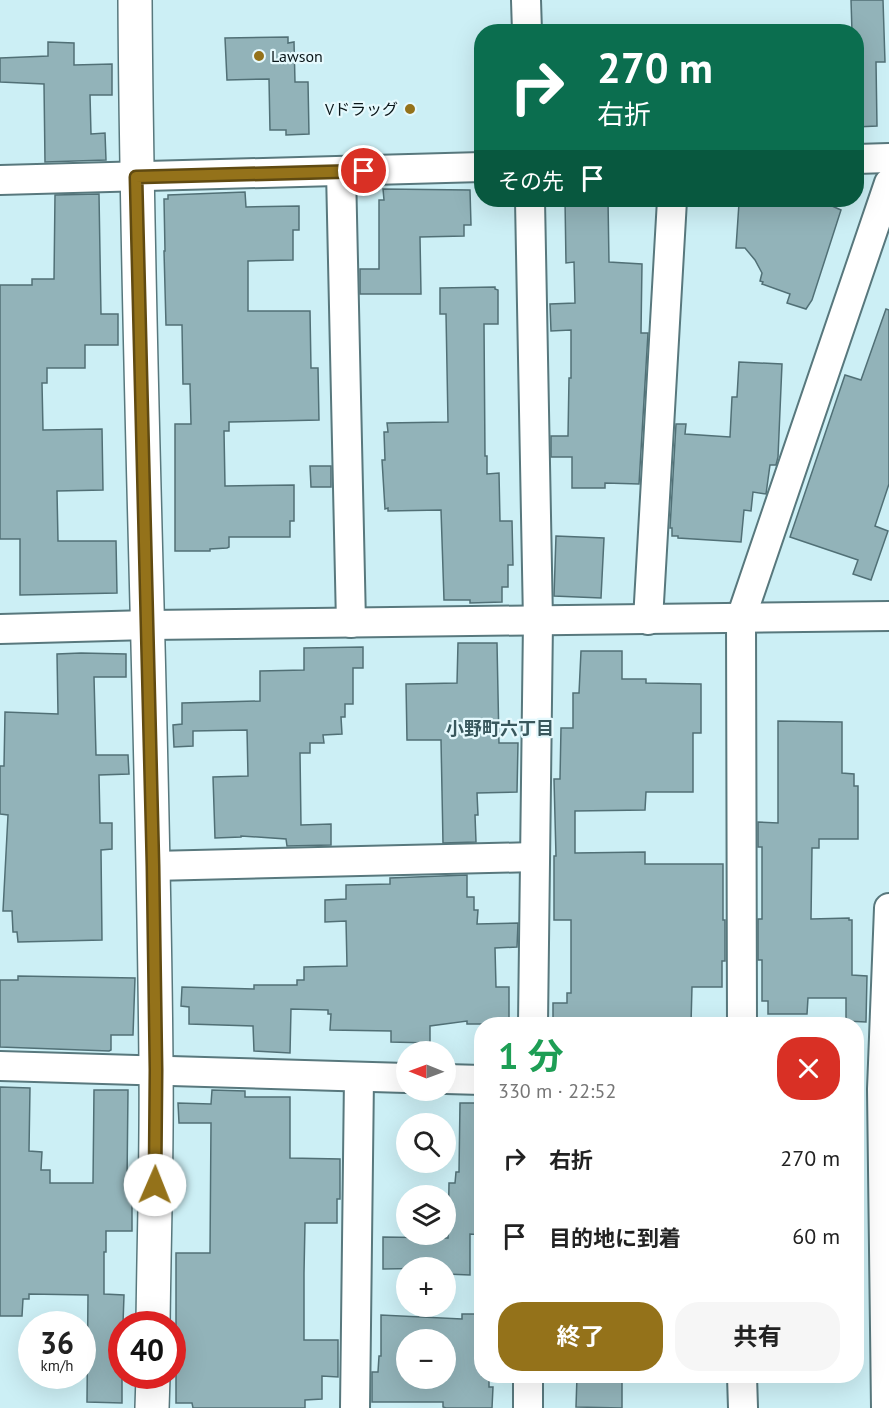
<!DOCTYPE html>
<html lang="ja">
<head>
<meta charset="utf-8">
<style>
  :root { --surface:#fff; --page:#f6f6f6; --text:#222; --muted:#767676; --accent:#94721a }
  body { margin:0; font-family:"PT Sans","Noto Sans JP",sans-serif; background:var(--page); color:var(--text); height:100vh; display:flex; flex-direction:column; font-size:22px; white-space:nowrap }
  * { box-sizing:border-box; margin:0 }
  p { font-size:20px; color:var(--muted) }
  .icon { flex:none; width:33px; height:33px; fill:none; stroke:currentColor; stroke-width:2; stroke-linecap:round; stroke-linejoin:round }
  .map { position:relative; flex:1; overflow:hidden }
  .details { position:absolute; left:474px; top:1017px; width:390px; height:366px; display:flex; flex-direction:column; background:var(--surface); border-radius:24px; box-shadow:0 6px 24px #0002 }
  .details>* { flex:none }
  .hud { position:absolute; left:474px; top:24px; width:390px; height:183px; border-radius:24px; box-shadow:0 6px 24px #0002; background:#0b6e4f; color:#fff; overflow:hidden }
  .needle { width:39px; rotate:271deg }
  .controls { position:absolute; left:396px; top:1041px; display:grid; gap:12px }
  .controls a { display:grid; place-items:center; width:60px; height:60px; border-radius:50%; background:var(--surface); box-shadow:0 6px 24px #0002; font-size:30px }
  .speed { position:absolute; left:18px; top:1311px; display:flex; gap:12px; font-size:30px; font-weight:700; text-align:center }
  .speed>* { display:grid; place-content:center; width:78px; height:78px; border-radius:50%; background:var(--surface); box-shadow:0 6px 24px #0002; line-height:1 }
  .speed small { font-size:15px; font-weight:400 }
  .speed .limit { border:9px solid #d22; background:#fff; color:#111 }
  .pin { position:absolute; display:grid; place-items:center; width:51px; height:51px; color:#fff; margin:-26px; border:3px solid #fff; border-radius:50%; box-shadow:0 2px 6px #0007 }
  .me { position:absolute; width:66px; margin:-33px; rotate:1deg; stroke-linejoin:round; filter:drop-shadow(0 0 4px #0008) }
  .turn { display:flex; align-items:center; gap:21px; height:126px; padding:0 24px; font-size:27px }
  .turn .icon { width:78px; height:78px; stroke-width:2.5 }
  .turn b { display:block; font-size:42px; line-height:51px }
  .then { display:flex; align-items:center; height:57px; padding:0 24px; background:#0003; gap:12px; font-size:22px }
  .round { display:grid; place-items:center; flex:none; width:63px; height:63px; border-radius:24px; background:var(--page) }
  .summary { display:flex; align-items:center; justify-content:space-between; height:102px; padding:0 24px }
  h1 { font-size:36px; font-weight:700; line-height:45px; color:#1e9e55 }
  .button { display:flex; gap:12px; margin-top:auto; padding:12px 24px }
  .button a { flex:1; height:69px; border-radius:24px; background:var(--accent); color:#fff; font-size:24px; font-weight:700; line-height:69px; text-align:center }
  .button a+a { background:var(--page); color:var(--text) }
  ul { padding:0; list-style:none }
  li { display:flex; align-items:center; gap:18px; height:78px; padding:0 24px }
  li div { flex:1 }
  li b { display:block; font-size:22px }
  li em { font-style:normal }
  .map>svg:first-child { display:block }
  .building { fill:#92b3b9; stroke:#517076; stroke-width:1.5; fill-rule:evenodd }
  .lines { fill:none; stroke-linecap:round; stroke-linejoin:round }
  .minor-casing { stroke:#58787d; stroke-width:32 }
  .tertiary-casing { stroke:#58787d; stroke-width:36 }
  .minor { stroke:#fff; stroke-width:28 }
  .tertiary { stroke:#fff; stroke-width:33 }
  .route-casing { stroke:#604a11; stroke-width:15 }
  .route { stroke:#94721a; stroke-width:10 }
  .poi-dot { fill:#94721a; stroke:#e5f9fd; stroke-width:2 }
  .labels { text-anchor:middle; stroke-width:4.5; stroke-linejoin:round; paint-order:stroke }
  .poi-label { font-size:16px; fill:#0a1619; stroke:#e5f9fd; text-anchor:start }
  .neighbourhood-label { font-size:18px; font-weight:bold; fill:#39585d; stroke:#e5f9fd }
</style>
</head>
<body>
<div class="map">
<svg width="889" height="1408" viewBox="0 0 889 1408">
  <rect width="100%" height="100%" fill="#cceff5"/>
  <g class="building">
    <path d="M851,0h32l2,62h-9l1,64 -21,1v-95h-4z"/>
    <path d="M288,37v6l6,-1 1,40h13l1,52 -23,1v-5h-16l-1,-51 -42,1 -2,-42z"/>
    <path d="M48,42l26,1v22l38,-1v31h-22l1,39 14,-1 1,27 -61,2 -1,-78 -44,-2v-24l48,-2z"/>
    <path d="M383,189l87,1 1,35h-7v11l-44,1 1,57h-61v-25h19v-69h5z"/>
    <path d="M245,192l1,15 53,-1v24h-6v30l-45,1v50h62l1,57h7l1,52 -90,2v9h-5l1,55 69,-1v36h-4v16h-61v10l-2,1 -17,1v2h-35v-127h16l-1,-40h-7l-1,-59h-16l-2,-74h1l-1,-52h4v-4z"/>
    <path d="M99,194l2,120h17v31h-33v23h-38v15h-5l1,47 59,-1 1,61 -46,1 1,50h58l1,52 -97,2v-56h-20v-254h32v-6h22l1,-84z"/>
    <path d="M565,200h43l1,62 33,2 -1,69h7l-9,151 -34,-1v5h-33v-31h-21v-21h17l1,-58h2v-48l-20,1 -1,-27 25,-1 -1,-41 -8,1z"/>
    <path d="M762,201h59l20,9 -29,90 -6,9 -19,-6 3,-9 -28,-10 1,-2 -3,-1 2,-8 -7,-13 -10,-12h-9l3,-45 23,2z"/>
    <path d="M495,287v2l3,1v34h-14l1,132h2v18l12,-1 1,48h12l1,44h-5v22h-6v15l-32,1v-3h-26l-3,-90 -53,1v-3l-3,1 -3,-49h3l-1,-28h4l-1,-9 61,-1 -2,-108h-6v-26z"/>
    <path d="M886,309l3,1v174l-14,42 13,5 -17,49 -18,-6 5,-14 -68,-23 55,-162 16,5z"/>
    <path d="M739,362l43,2 -4,93 -2,8h-6l-4,29 -13,-2 -2,19 -7,-1 -3,32 -63,-4v-2h-6v-8h-2l6,-104h10l-1,10 45,3 2,-40h5z"/>
    <path d="M310,466h21v21h-20z"/>
    <path d="M556,536l48,2 -3,60 -47,-2z"/>
    <path d="M458,643h39l2,100h19l-1,49 -40,1 1,22h-3l1,27 -33,1 -2,-103h-34l-1,-56 51,-1z"/>
    <path d="M363,647v21h-10v36h-8v13h-4l1,17 -19,1 1,8h-14v10h-10l1,72 30,-1v21l-44,1 -1,-7 -45,-3v1l-26,1 -2,-61 35,-1 -1,-46 -54,1v15l-19,1 -1,-22 9,-1v-21l78,-2v-30l44,-1v-22z"/>
    <path d="M581,651h41v28h24v4l55,1v49h-8v59h-47l-1,18 -70,1v42l70,-1v12h78v56h2v41h-3v26h-30l-1,37h-138v-21h14v-10h4v-73h-17v-64h2l-2,-77h6l1,-51h12v-35h6z"/>
    <path d="M81,653l45,1v23h-32l2,78h32l1,19 -30,1 1,48h12v26l-11,1 1,90 -84,2 -1,-10h-4l-1,-21h-9l5,-96 -8,-1v-48h4l1,-54 53,2 -1,-60z"/>
    <path d="M778,721l64,1v51l12,1v12h4v53h-39v9h-7l-1,71 38,-1v2h3v55l15,1 -1,46 -20,-1v-23h-38l-1,16h-39v-13h-6v-41h-4v-41h4v-72h-4v-25l20,1z"/>
    <path d="M467,875v22h7v13h4l-1,14 41,-1 -1,24 -22,1 1,39h13v37h-42v-3l-37,5v17l-39,-1v-11l-61,-1 1,-16h-3v-4l-37,-1 -1,44 -36,-2 -1,-25 -64,-2v-17l-8,-1 1,-19 72,2v-4h43v-5h7v-13l43,-1 -1,-45 -21,1v-22l21,-1v-14l44,-1v-6z"/>
    <path d="M18,976l117,2 -2,57h-22v15l-2,1 -109,-4v-67h18z"/>
    <path d="M0,1087l30,1 -1,63 13,1 -1,18h9v13h43l1,-93h34l-1,93h5v48h-26v21h-2v42l20,1 -1,29h-1v79l-35,-1 1,-107 -59,-1v5h-6l-1,17h-22z"/>
    <path d="M212,1090l33,1v6h45v61l50,1v40h-3v24h-32l-1,50v67h34v37l-16,-1v23l-17,1v8h-112l-1,-5h-16v-150h34l1,-130h-32l-1,-20 33,1z"/>
    <path d="M460,1103h22v132l-12,-1v41l-24,-1v-6l-63,1v-32l65,1 1,-55h6l1,-11h3z"/>
    <path d="M462,1314h20v62h7v11h4l-1,21h-46l-3,-1v-5h-71v-30h6l1,-16h2v-41l81,4zM406,1340h40v38h-40z"/>
    <path d="M577,1376h45v32l-46,-1z"/>
  </g>
  <g class="lines">
    <defs>
      <g id="minor">
        <path d="M526,0l1,32"/>
        <path d="M856,159l33,-1"/>
        <path d="M341,171l10,452"/>
        <path d="M0,180l482,-13"/>
        <path d="M530,200l8,421 -5,403"/>
        <path d="M648,620l24,-420"/>
        <path d="M0,629l149,-4 740,-9"/>
        <path d="M153,866l382,-9"/>
        <path d="M742,1024l-1,-406 148,-435"/>
        <path d="M0,1066l406,12"/>
        <path d="M446,1079l36,1"/>
        <path d="M742,1376l1,32"/>
        <path d="M355,1408l4,-331"/>
        <path d="M528,1408v-32"/>
        <path d="M886,1408l-4,-319 7,-181"/>
      </g>
      <g id="tertiary">
        <path d="M135,0c2,355 18,710 21,1065 1,86 -2,173 -3,259"/>
        <path d="M152,1408l1,-32"/>
      </g>
    </defs>
    <use href="#minor" class="minor-casing"/>
    <use href="#tertiary" class="tertiary-casing"/>
    <use href="#minor" class="minor"/>
    <use href="#tertiary" class="tertiary"/>
  </g>
  <g class="lines">
    <defs>
      <path id="route" d="M155,1185l1,-115 -3,-204 -17,-689 228,-6"/>
    </defs>
    <use href="#route" class="route-casing"/>
    <use href="#route" class="route"/>
  </g>
  <g class="poi-dot">
    <circle cx="259" cy="56" r="6"/>
    <circle cx="410" cy="109" r="6"/>
  </g>
  <g class="labels">
    <g class="poi-label">
      <text x="271" y="62">Lawson</text>
      <text x="398" y="115" text-anchor="end">Vドラッグ</text>
    </g>
    <g class="neighbourhood-label">
      <text x="500" y="735">小野町六丁目</text>
    </g>
  </g>
</svg>
<div class="controls">
<a><svg class="needle" viewBox="-14 -14 28 28"><path d="M0-13l5 13h-10z" fill="#e53935"/><path d="M0 13l5-13h-10z" fill="#767676"/></svg></a>
<a><svg class="icon" aria-label="search" viewBox="0 0 24 24"><circle cx="10" cy="10" r="6"/><path d="M15 15l6 6"/></svg></a>
<a><svg class="icon" aria-label="layers" viewBox="0 0 24 24"><path d="M12 4l9 5-9 5-9-5zM3 14l9 5 9-5"/></svg></a>
<a>+</a>
<a>−</a>
</div>
<div class="speed"><div>36<small>km/h</small></div><div class="limit">40</div></div>
<div class="pin" style="left:364px;top:171px;background:#d93025"><svg class="icon" aria-label="arrive" viewBox="0 0 24 24"><path d="M6 21V4h12l-3 4 3 4H6"/></svg></div>
<svg class="me" style="left:155px;top:1185px" viewBox="-20 -20 40 40"><circle r="19" fill="#fff"/><path d="M0-13L10 11 0 6-10 11z" fill="#94721a"/></svg>
<div class="hud">
<div class="turn"><svg class="icon" aria-label="right" viewBox="0 0 24 24"><path d="M7 20v-9h11M14 6l5 5-5 5"/></svg><div><b>270 m</b>右折</div></div>
<div class="then">その先<svg class="icon" aria-label="arrive" viewBox="0 0 24 24"><path d="M6 21V4h12l-3 4 3 4H6"/></svg></div>
</div>
<section class="details">
<div class="summary"><div><h1>1 分</h1><p>330 m · 22:52</p></div><a class="round" style="background:#d93025;color:#fff"><svg class="icon" aria-label="close" viewBox="0 0 24 24"><path d="M6 6l12 12M18 6L6 18"/></svg></a></div>
<ul>
<li><svg class="icon" aria-label="right" viewBox="0 0 24 24"><path d="M7 20v-9h11M14 6l5 5-5 5"/></svg><div><b>右折</b></div><em>270 m</em></li>
<li><svg class="icon" aria-label="arrive" viewBox="0 0 24 24"><path d="M6 21V4h12l-3 4 3 4H6"/></svg><div><b>目的地に到着</b></div><em>60 m</em></li>
</ul>
<div class="button"><a>終了</a><a>共有</a></div>
</section>
</div>
</body>
</html>
